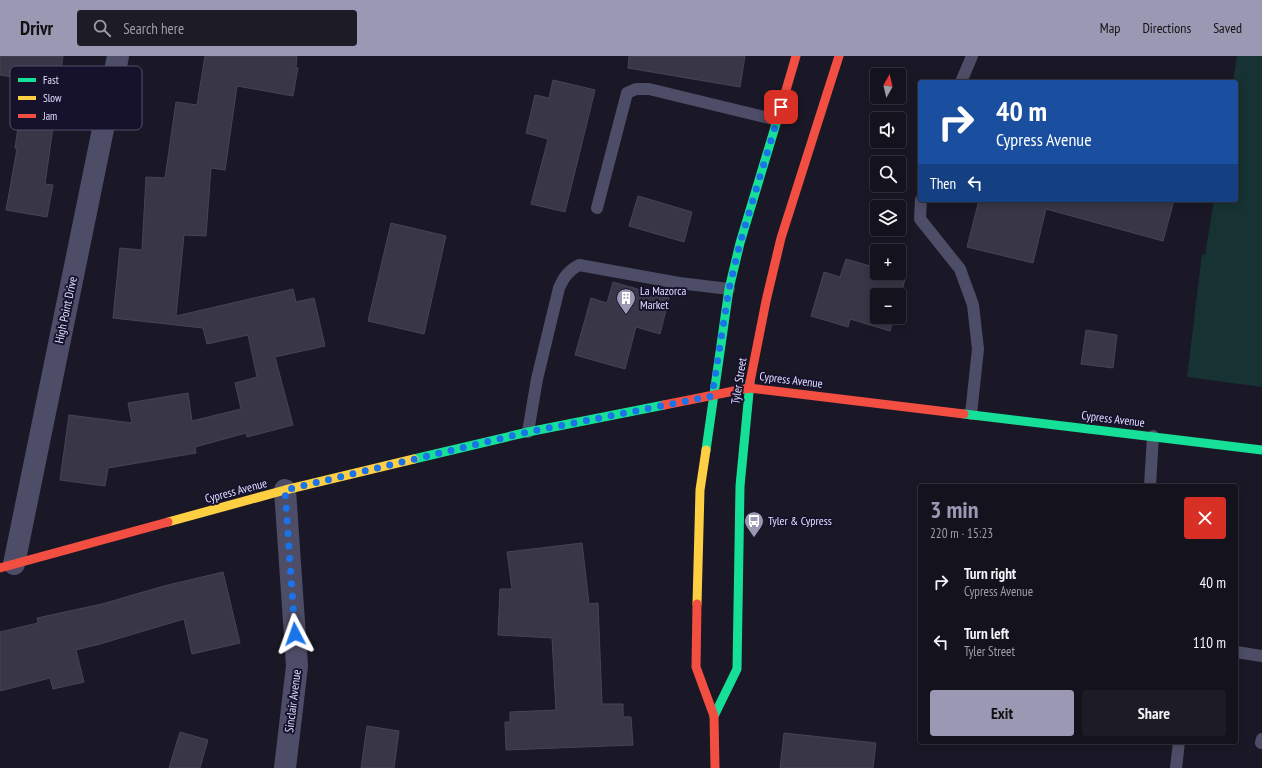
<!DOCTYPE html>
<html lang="en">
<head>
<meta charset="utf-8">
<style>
  :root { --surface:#14121c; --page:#1d1b25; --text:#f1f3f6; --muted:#9d9ea3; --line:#33323b; --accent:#9b98b3 }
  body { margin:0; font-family:"PT Sans Narrow",sans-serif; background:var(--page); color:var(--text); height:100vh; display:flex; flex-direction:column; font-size:15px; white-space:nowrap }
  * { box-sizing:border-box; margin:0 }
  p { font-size:13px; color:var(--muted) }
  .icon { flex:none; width:22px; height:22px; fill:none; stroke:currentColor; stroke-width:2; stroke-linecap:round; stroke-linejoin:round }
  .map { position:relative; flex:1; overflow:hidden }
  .details { position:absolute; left:918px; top:428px; width:320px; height:260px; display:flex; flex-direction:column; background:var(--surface); border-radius:4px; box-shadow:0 2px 10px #0003,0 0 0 1px var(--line) }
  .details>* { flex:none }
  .banner { position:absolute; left:918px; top:24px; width:320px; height:122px; border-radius:4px; box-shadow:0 2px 10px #0003,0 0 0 1px var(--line); background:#1a4fa0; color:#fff; overflow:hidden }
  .needle { width:26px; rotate:8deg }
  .tools { position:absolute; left:870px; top:12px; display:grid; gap:8px }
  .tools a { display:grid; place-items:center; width:36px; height:36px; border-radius:4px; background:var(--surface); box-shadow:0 2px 10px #0003,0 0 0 1px var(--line); font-size:20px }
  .pin { position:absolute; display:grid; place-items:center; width:34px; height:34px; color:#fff; margin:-17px; border-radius:8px; box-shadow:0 2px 6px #0006 }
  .me { position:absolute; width:44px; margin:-22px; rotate:356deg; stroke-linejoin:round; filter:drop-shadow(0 0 3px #0008) }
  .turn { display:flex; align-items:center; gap:14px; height:84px; padding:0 12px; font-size:18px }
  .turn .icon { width:52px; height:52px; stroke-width:2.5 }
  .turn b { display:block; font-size:28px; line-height:34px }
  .then { display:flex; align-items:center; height:38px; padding:0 12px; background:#0003; gap:8px; font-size:15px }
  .round { display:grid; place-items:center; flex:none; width:42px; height:42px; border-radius:4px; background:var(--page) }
  .head { display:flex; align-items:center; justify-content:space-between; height:68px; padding:0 12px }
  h1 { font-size:24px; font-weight:700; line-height:30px; color:var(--accent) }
  .button { display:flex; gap:8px; margin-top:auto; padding:8px 12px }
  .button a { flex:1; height:46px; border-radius:4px; background:var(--accent); color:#111; font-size:16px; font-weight:700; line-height:46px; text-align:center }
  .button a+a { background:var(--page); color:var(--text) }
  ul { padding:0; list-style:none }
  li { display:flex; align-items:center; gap:12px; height:60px; padding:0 12px }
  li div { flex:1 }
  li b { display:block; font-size:15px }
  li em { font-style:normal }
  header { display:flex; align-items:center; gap:24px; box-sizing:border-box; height:56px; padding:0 20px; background:var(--accent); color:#111 }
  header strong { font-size:19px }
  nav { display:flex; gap:22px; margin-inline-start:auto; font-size:14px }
  .search { width:280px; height:36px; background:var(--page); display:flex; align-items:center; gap:10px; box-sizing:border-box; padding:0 14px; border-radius:4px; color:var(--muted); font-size:15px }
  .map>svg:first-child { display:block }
  .green { fill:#163232 }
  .building { fill:#393647; stroke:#474358 }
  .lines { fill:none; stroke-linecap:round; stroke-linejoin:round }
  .lane { stroke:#4e4d67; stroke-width:12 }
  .street { stroke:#4e4d67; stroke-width:22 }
  .fast { stroke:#16e098; stroke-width:9 }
  .slow { stroke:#ffcf43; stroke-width:9 }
  .jam { stroke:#f24e42; stroke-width:9 }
  .route { stroke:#1a73e8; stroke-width:7; stroke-dasharray:0 12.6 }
  .labels { text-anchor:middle; stroke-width:4; stroke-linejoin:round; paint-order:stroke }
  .poi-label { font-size:12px; fill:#e0ddff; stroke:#16122c; text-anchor:start }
  .street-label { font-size:12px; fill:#e0ddff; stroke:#16122c }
  .key { fill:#16122c; stroke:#534f6b; stroke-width:1 }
  .key-label { font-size:11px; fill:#e0ddff }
</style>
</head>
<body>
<header>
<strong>Drivr</strong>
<div class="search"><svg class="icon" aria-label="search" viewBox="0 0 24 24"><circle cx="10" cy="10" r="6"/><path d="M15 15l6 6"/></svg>Search here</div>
<nav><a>Map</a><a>Directions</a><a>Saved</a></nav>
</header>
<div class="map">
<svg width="1262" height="712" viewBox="0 0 1262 712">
  <rect width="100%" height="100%" fill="#1a1826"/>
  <path class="green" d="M1237,0h25v331l-75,-10 15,-123 3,1 9,-55h22v-118h-3z"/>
  <g class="building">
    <path d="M0,0h63l-18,128 8,1 -6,32 -41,-7 11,-61 -2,-1 10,-69 -25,-4z"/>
    <path d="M205,0h92l-1,11 2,1 -5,28 -56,-10 -12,84 -14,-2 -5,68 -22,-1 -8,81 117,-27 3,13 18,-4 11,48 -50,11 18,68 -46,12 -1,-4 -51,14 1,6 -88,15 -3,18 -45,-6 9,-65 63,8 -4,-20 60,-10 4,28 49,-12 -6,-26 22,-6 -9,-42 -41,9 -4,-16 -90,-10 7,-70 22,2 4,-73 19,1 11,-76 21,3z"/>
    <path d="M629,0h116l-5,31 -112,-19z"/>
    <path d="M553,24l42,10 -30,122 -34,-8 17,-65 -22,-6 9,-38 14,3z"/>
    <path d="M638,140l54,16 -8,30 -55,-16z"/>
    <path d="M979,144h195l-11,41 -117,-32 -13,54 -66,-16z"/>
    <path d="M391,167l55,13 -22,98 -56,-13z"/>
    <path d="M846,203l31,9v5h18l11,3 -7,24v-5h-22v22h17l-4,14 -40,-12 -2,8 -37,-11 13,-44 16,5z"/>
    <path d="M613,226l56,16 -9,36 -24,-7 -11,42 -50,-14 16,-57 16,5z"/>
    <path d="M1086,274l31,5 -4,33 -32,-4z"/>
    <path d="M582,487l7,61 9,-1 4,101h21v13h8l2,28 -127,5 -1,-28h5v-10l46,-2 -4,-72 -54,-3 2,-46h12l-5,-37z"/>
    <path d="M223,516l17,71 -48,11 -8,-35 -84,25 -24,6 8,32 -31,7 -3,-11 -50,13v-59l38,-9 -1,-5 65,-14 62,-18z"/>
    <path d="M367,670l32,5 -5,37h-33z"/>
    <path d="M180,676l28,8 -8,28h-31z"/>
    <path d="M784,677l92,10 -3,25h-93z"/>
  </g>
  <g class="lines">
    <g class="lane">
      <path d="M961,26l11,-26"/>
      <path d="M921,144l-1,19 40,50 13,36 5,44 -7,65"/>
      <path d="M597,152l30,-115 9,-4h13l128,31"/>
      <path d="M528,376l9,-53 22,-91c5,-11 9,-17 20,-23l100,18 50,6"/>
      <path d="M1150,430l3,-50"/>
      <path d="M1236,596l26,4"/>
      <path d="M1261,687l1,-4"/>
      <path d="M1176,712l3,-26"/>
    </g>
    <g class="street">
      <path d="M285,434l12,176 -12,102"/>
      <path d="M14,508l104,-508"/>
    </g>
    <g class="fast">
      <path d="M964,358l298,36"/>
      <path d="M706,394l23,-161 11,-46 39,-129"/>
      <path d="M414,403l114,-27 136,-27"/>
      <path d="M714,660l23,-47 3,-183 10,-104"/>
    </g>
    <g class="slow">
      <path d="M168,466l117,-32 129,-31"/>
      <path d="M697,548l3,-114 6,-40"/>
    </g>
    <g class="jam">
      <path d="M779,58l17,-58"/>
      <path d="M750,326l16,-81 15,-63 58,-182"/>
      <path d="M664,349l85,-17 215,26"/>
      <path d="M0,512l168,-46"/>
      <path d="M697,548l-1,63 18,49 1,52"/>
    </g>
  </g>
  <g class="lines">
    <path class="route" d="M295,578l-10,-144 243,-58 184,-36 17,-107 11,-46 41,-136"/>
  </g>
  <defs>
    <symbol id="building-pin" viewBox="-11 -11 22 30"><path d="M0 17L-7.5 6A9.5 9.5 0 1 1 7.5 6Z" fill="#9b98b3" stroke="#16122c"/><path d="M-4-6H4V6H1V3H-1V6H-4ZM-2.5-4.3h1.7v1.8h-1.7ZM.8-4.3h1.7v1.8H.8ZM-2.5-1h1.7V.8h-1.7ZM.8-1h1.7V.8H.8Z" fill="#fff"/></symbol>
    <symbol id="bus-pin" viewBox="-11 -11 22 30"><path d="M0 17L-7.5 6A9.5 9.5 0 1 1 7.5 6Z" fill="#9b98b3" stroke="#16122c"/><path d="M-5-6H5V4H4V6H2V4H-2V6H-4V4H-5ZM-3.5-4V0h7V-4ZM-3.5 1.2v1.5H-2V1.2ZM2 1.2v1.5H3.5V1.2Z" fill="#fff"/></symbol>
  </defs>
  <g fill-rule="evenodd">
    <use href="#building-pin" x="615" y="231" width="22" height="30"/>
    <use href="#bus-pin" x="743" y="454" width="22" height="30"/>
  </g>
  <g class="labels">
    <g class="poi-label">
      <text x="640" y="239">La Mazorca<tspan x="640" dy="14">Market</tspan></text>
      <text x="768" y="469">Tyler &amp; Cypress</text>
    </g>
    <g class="street-label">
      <text transform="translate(66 254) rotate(-78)" y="4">High Point Drive</text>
      <text transform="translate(791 324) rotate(7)" y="4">Cypress Avenue</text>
      <text transform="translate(739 325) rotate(-81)" y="4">Tyler Street</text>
      <text transform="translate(1113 363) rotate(7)" y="4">Cypress Avenue</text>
      <text transform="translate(236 435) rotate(-15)" y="4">Cypress Avenue</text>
      <text transform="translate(293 645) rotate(-83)" y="4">Sinclair Avenue</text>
    </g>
  </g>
  <rect x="10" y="10" width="132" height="64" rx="6" class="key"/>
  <rect x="18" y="22" width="18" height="4" fill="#16e098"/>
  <rect x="18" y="40" width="18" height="4" fill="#ffcf43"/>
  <rect x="18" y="58" width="18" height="4" fill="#f24e42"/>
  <g class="key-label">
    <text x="43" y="28">Fast</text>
    <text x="43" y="46">Slow</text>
    <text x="43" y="64">Jam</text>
  </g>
</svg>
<div class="tools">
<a><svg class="needle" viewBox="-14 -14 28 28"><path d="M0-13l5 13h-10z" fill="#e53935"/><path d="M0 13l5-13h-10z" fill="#9d9ea3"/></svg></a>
<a><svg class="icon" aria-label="sound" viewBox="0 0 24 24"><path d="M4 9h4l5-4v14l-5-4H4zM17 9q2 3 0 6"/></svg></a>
<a><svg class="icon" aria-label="search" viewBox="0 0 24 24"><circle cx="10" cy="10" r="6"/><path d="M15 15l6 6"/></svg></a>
<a><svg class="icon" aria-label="layers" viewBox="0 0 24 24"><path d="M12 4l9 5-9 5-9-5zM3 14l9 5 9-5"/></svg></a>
<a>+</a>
<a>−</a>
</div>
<div class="pin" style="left:781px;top:51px;background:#d93025"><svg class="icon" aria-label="arrive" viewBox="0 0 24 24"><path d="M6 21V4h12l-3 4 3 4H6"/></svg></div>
<svg class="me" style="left:295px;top:578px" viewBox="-20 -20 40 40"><path d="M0-17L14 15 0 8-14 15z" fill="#1a73e8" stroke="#fff" stroke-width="4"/></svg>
<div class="banner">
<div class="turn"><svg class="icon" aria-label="right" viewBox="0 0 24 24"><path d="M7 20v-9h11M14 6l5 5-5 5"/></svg><div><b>40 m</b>Cypress Avenue</div></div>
<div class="then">Then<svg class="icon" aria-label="left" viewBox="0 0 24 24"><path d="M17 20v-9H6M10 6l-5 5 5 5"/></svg></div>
</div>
<section class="details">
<div class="head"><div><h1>3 min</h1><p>220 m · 15:23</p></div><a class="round" style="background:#d93025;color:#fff"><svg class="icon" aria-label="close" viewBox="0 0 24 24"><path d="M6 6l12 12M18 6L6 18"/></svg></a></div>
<ul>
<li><svg class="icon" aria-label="right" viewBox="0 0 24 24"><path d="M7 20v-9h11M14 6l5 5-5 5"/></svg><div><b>Turn right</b><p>Cypress Avenue</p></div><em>40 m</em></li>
<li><svg class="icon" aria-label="left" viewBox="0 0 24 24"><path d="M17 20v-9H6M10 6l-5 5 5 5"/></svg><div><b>Turn left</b><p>Tyler Street</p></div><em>110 m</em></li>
</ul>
<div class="button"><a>Exit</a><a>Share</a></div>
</section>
</div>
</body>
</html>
